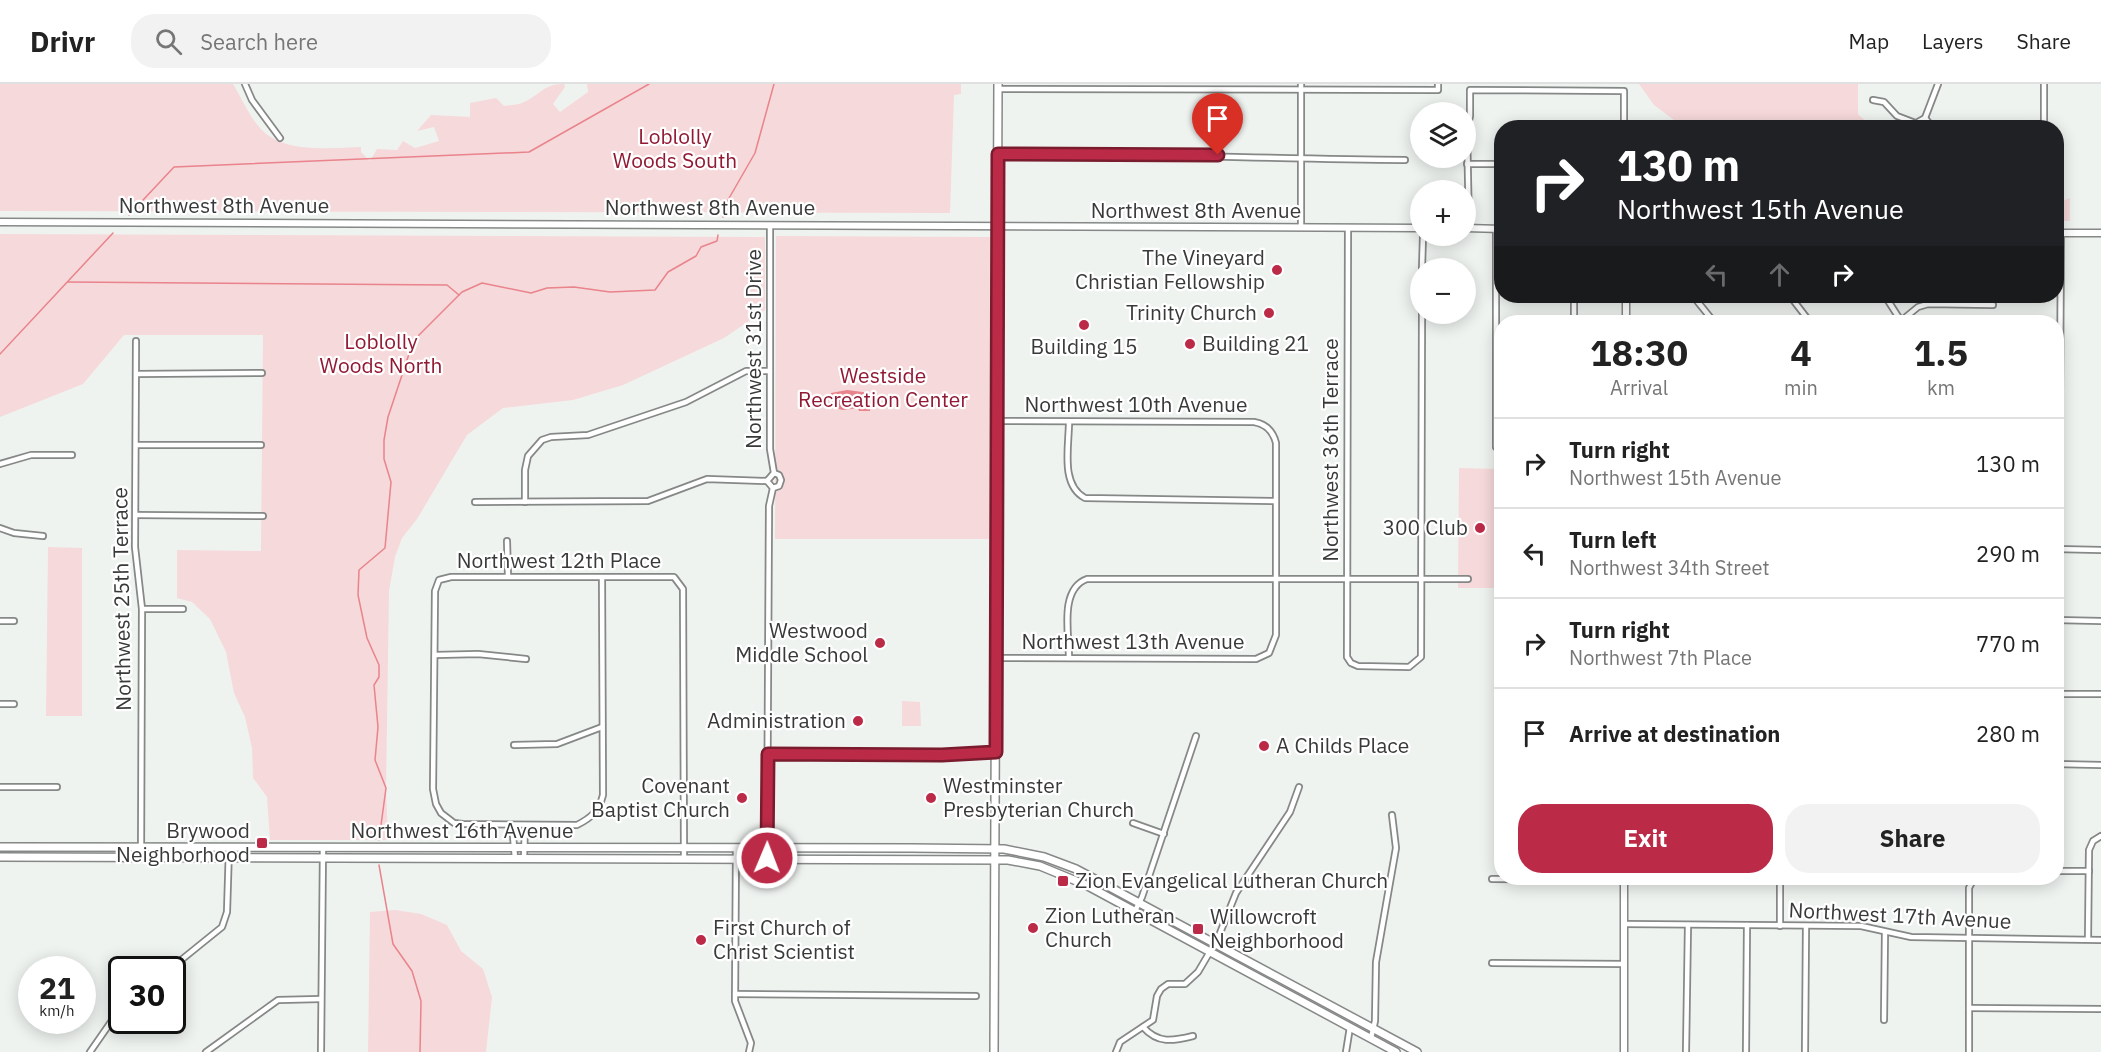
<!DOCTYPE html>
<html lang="en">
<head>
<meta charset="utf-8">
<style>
  :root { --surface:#fff; --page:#f2f2f2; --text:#222; --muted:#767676; --line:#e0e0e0; --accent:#bb2a47 }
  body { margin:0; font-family:"IBM Plex Sans",sans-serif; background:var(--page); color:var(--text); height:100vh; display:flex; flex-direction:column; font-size:22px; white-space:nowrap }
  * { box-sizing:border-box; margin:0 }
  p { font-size:20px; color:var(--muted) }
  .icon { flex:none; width:33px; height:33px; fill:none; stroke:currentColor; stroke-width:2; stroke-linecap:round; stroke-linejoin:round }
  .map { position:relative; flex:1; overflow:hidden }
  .side { position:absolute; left:1494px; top:231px; width:570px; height:570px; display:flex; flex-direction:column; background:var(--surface); border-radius:24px; box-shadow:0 3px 15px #0003 }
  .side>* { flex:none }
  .guide { position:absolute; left:1494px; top:36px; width:570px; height:183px; border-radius:24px; box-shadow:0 3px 15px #0003; background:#202124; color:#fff; overflow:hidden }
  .fabs { position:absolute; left:1410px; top:18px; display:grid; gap:12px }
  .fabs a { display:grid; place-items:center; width:66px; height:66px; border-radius:50%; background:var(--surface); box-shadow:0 3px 15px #0003; font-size:30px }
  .speed { position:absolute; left:18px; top:872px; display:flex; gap:12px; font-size:30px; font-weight:700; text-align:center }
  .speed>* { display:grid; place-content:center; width:78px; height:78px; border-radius:50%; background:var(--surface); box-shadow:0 3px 15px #0003; line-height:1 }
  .speed small { font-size:15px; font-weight:400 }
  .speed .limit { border:3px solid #111; border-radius:9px; background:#fff; color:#111 }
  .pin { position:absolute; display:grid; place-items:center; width:51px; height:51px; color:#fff; margin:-62px -26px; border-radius:50% 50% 50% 0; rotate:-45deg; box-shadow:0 0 6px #0007 }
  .pin .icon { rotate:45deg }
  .me { position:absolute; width:66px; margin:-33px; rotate:1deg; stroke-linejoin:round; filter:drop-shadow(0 0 4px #0008) }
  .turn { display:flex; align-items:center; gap:21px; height:126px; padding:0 24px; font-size:27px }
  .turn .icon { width:78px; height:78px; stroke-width:2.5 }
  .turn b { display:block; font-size:42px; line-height:51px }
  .lanes { display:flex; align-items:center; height:57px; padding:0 24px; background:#0003; justify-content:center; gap:30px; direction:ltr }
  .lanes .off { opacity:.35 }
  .eta { display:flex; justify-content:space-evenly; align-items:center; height:102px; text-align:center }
  .eta b { font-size:36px; font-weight:800; line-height:42px }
  .primary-button { display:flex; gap:12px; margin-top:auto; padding:12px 24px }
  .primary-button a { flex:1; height:69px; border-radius:24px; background:var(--accent); color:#fff; font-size:24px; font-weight:800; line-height:69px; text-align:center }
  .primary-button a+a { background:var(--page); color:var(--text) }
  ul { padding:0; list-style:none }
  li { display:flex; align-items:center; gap:18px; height:90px; padding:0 24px; border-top:2px solid var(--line) }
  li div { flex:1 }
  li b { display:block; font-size:22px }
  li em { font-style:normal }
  header { display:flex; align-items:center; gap:36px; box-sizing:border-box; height:84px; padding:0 30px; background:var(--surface); border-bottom:2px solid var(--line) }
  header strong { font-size:28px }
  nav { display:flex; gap:33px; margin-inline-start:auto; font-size:21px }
  .search { width:420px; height:54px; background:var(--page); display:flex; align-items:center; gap:15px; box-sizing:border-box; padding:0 21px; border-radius:24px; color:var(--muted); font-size:22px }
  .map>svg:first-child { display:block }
  .green { fill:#f6d9da }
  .water { fill:#e9838c }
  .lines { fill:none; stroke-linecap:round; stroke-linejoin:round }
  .stream { stroke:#e9838c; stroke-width:1.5 }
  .minor-casing { stroke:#858886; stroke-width:8 }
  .tertiary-casing { stroke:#858886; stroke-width:9 }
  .secondary-casing { stroke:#858886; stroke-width:10 }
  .minor { stroke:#fff; stroke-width:4.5 }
  .tertiary { stroke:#fff; stroke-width:6 }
  .secondary { stroke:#fff; stroke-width:7 }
  .route-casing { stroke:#7a1b2e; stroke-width:15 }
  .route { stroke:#bb2a47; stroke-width:10 }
  .poi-dot { fill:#bb2a47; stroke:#fff; stroke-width:2 }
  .labels { text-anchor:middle; stroke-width:4.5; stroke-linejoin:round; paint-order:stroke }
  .park-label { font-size:21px; fill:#921933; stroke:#fff }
  .street-label { font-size:21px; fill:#383a39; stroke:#fff }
  .poi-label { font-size:21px; fill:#383a39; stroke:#fff; text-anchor:end }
</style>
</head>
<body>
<header>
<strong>Drivr</strong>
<div class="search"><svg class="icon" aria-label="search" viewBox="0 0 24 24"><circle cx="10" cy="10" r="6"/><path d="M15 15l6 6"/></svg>Search here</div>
<nav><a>Map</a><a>Layers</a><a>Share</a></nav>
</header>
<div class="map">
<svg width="2101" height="968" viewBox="0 0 2101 968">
  <rect width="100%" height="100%" fill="#eff3f0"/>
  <g class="green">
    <path d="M0,0h233c9,15 18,36 31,48 23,21 68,16 97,15v5l9,9 7,-12 20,1 6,-9 12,7 24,-7 -5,-14 -17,4 14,-16 39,2v-14l26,-5 8,8c6,-1 15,-1 20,-4 16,-7 19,-18 40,-18l1,3 -12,17 7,8 28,-20 -1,-8h374v10l-7,1 -4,118 -950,-2z"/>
    <path d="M1639,0h219v30l14,13h-189l-29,-22z"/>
    <path d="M2070,114v23h-13v-18z"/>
    <path d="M0,150l765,3v73l-41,28 -101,47 -50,15 -70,8 -36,27 -50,84 -15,19 -7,19 -6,34 -3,197 2,52h-118l-3,-43 -14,-19 -1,-30 -7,-31 -11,-24 -8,-41 -16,-33 -18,-17 -15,-4v-48l84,1 2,-216h-139l-41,49 -83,33z"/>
    <path d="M776,152l214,1 -1,302h-214z"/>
    <path d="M1459,384l42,1v119h-43z"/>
    <path d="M48,463l34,1v168h-36z"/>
    <path d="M902,617l18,1 1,24h-19z"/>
    <path d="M395,826l26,4 26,11 14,26 22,18 9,28 -6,55h-118l2,-140z"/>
  </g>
  <path class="water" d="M847,306l23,3v18h-11l-1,-3 -15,2 -13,-3 1,-14z"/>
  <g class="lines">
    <g class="stream">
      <path d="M129,131l45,-48 355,-15 120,-68"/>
      <path d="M723,133l5,-17 27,-47 19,-69"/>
      <path d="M68,198l379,3 12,10"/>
      <path d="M0,270l113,-121"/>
      <path d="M379,756l7,-52 -11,-28 3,-33 -4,-42 5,-8v-12l-12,-27 -9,-43 1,-25 26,-22 6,-66 -7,-23v-19l4,-23 22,-66 9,-16 43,-43 20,-9 49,10 16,-5 27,-1 36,5 45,-2 13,-18 28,-16 5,-9 16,-6 1,-6"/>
      <path d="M379,781l14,79 19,27 9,30 -1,51"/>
    </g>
    <defs>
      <g id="minor">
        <path d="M245,0l7,16 28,38"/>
        <path d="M998,5l440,1v-6"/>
        <path d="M1873,16l11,2 13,14 21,8"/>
        <path d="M1925,34l4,5 -2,5"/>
        <path d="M1920,44l-2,-6 7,-4 13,-34"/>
        <path d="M2044,44v-44"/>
        <path d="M998,70c136,-1 271,5 407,6"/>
        <path d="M1467,80h35"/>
        <path d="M1301,143v-143"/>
        <path d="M1348,144l-1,429 4,6 7,3 51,1 12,-10 1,-343"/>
        <path d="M1469,144l-2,-99 3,-13v-26l154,1v37"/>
        <path d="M1496,145v218"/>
        <path d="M1422,184l1,-32"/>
        <path d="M1693,212l21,26"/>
        <path d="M1790,212l20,26"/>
        <path d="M1885,212l16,25"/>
        <path d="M1901,237l17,-14 10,-3 65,1"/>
        <path d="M1574,238v-26"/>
        <path d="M136,257l-1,206 7,62 -1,248"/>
        <path d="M136,290l126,-1"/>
        <path d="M1069,338c0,24 -9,63 16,76l191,3"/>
        <path d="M136,361h125"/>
        <path d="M0,380l31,-9h41"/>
        <path d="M773,404l-6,-7 7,-8"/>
        <path d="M475,418l173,-1 59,-22 60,2"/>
        <path d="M525,418v-32l3,-14 14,-16 9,-3 37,-2 98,-33 60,-31h24"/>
        <path d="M136,431l127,1"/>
        <path d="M0,444l14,5 29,3"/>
        <path d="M507,457l1,35"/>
        <path d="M2056,465l45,1"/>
        <path d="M2059,465l2,-316"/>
        <path d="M602,493l1,218c-4,16 -12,23 -26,30l-114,-1 -9,-1 -13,-10 -5,-9 -3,-15 2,-198 4,-11 12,-3h223l9,12 1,268"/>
        <path d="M142,525h41"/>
        <path d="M2056,536l45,1"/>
        <path d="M0,537h14"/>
        <path d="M435,571l43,-1 48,5"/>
        <path d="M996,574l260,1 13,-6 7,-18v-192c-3,-12 -10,-19 -22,-21l-257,-1"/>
        <path d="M1069,574c0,-24 -10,-69 18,-79h381"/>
        <path d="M2056,610h45"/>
        <path d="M0,620h14"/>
        <path d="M514,661l43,-1 45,-17"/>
        <path d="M768,670l174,1 54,-3"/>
        <path d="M2056,680l45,1"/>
        <path d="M0,703h57"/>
        <path d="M1133,739l31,11"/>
        <path d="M512,741l3,33"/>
        <path d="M736,764l-1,153 16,42 -2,9"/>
        <path d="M524,774l1,-33"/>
        <path d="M767,774l2,-352 4,-18 6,-2 2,-6 -2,-5 -5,-2 -4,-24v-224"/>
        <path d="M2056,787h33"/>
        <path d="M1492,795l132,1"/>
        <path d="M1135,827l7,-14 54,-161"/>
        <path d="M1624,840l237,2 50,11 190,3"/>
        <path d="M1780,842v-48"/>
        <path d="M2088,855l1,-89 4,-9 8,-5"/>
        <path d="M1492,879l132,1"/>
        <path d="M170,885l52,-42 5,-15 2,-64"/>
        <path d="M735,910l241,2"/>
        <path d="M1969,924l132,1"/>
        <path d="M1884,936l1,-88"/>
        <path d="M1143,943c15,17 30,14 50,9"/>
        <path d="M1371,954l4,-17 1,-59 20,-114 -4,-33"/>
        <path d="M90,968l32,-46"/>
        <path d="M206,968l72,-52 43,-1"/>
        <path d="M321,968l2,-204"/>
        <path d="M1116,968l4,-10 33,-22 4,-24 4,-7 7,-5h17l13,-12 20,-34 18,-45 54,-81 9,-25"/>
        <path d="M1346,968l4,-25"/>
        <path d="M1686,968l2,-127"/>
        <path d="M1746,968l1,-127"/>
        <path d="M1805,968l1,-126"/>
        <path d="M1969,968v-164l5,-10"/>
      </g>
      <g id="tertiary">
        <path d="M0,138l1420,6"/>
        <path d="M1466,144l36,1"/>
        <path d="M2056,149h45"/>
        <path d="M1626,238v-26"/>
        <path d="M1624,968v-174"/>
      </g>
      <g id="secondary">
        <path d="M0,763l911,1 93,1 40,8 32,12 341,183"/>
        <path d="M0,773l1008,3 32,6 46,19 310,167"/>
        <path d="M994,968l4,-968"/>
      </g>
    </defs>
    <use href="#minor" class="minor-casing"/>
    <use href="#tertiary" class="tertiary-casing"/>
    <use href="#secondary" class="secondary-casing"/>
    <use href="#minor" class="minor"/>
    <use href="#tertiary" class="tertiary"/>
    <use href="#secondary" class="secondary"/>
  </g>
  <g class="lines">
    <defs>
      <path id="route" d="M767,774l1,-104 174,1 54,-3 2,-598 220,1"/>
    </defs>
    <use href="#route" class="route-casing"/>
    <use href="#route" class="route"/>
  </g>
  <g class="poi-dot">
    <circle cx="1277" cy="186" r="6"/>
    <circle cx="1269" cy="229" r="6"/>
    <circle cx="1084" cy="241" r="6"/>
    <circle cx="1190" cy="260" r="6"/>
    <circle cx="1480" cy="444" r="6"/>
    <circle cx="880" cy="559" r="6"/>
    <circle cx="858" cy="637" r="6"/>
    <circle cx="1264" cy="662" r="6"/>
    <circle cx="742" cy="714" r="6"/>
    <circle cx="931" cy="714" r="6"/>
    <rect x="256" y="753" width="12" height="12" rx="3"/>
    <rect x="1057" y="791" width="12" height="12" rx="3"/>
    <circle cx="1033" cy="844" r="6"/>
    <rect x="1192" y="839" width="12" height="12" rx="3"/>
    <circle cx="701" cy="856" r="6"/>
  </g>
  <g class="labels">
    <g class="park-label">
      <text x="675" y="60">Loblolly<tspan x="675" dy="24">Woods South</tspan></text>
      <text x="381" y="265">Loblolly<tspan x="381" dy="24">Woods North</tspan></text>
      <text x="883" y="299">Westside<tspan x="883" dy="24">Recreation Center</tspan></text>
    </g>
    <g class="street-label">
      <text x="224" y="129">Northwest 8th Avenue</text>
      <text x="710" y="131">Northwest 8th Avenue</text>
      <text x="1196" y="134">Northwest 8th Avenue</text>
      <text transform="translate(754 265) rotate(-90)" y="7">Northwest 31st Drive</text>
      <text x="1136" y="328">Northwest 10th Avenue</text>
      <text transform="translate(1331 366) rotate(-90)" y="7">Northwest 36th Terrace</text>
      <text x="559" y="484">Northwest 12th Place</text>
      <text transform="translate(122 515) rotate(-91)" y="7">Northwest 25th Terrace</text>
      <text x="1133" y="565">Northwest 13th Avenue</text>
      <text x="462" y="754">Northwest 16th Avenue</text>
      <text transform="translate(1900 832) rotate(3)" y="7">Northwest 17th Avenue</text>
    </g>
    <g class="poi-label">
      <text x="1265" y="181">The Vineyard<tspan x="1265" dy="24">Christian Fellowship</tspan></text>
      <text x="1257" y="236">Trinity Church</text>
      <text x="1202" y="267" text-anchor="start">Building 21</text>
      <text x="1084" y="270" text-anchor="middle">Building 15</text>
      <text x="1468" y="451">300 Club</text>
      <text x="868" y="554">Westwood<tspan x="868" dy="24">Middle School</tspan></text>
      <text x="846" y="644">Administration</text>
      <text x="1276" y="669" text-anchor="start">A Childs Place</text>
      <text x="730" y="709">Covenant<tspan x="730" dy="24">Baptist Church</tspan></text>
      <text x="943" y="709" text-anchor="start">Westminster<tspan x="943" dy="24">Presbyterian Church</tspan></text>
      <text x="250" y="754">Brywood<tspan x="250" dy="24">Neighborhood</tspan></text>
      <text x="1075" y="804" text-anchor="start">Zion Evangelical Lutheran Church</text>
      <text x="1045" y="839" text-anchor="start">Zion Lutheran<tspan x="1045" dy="24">Church</tspan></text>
      <text x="1210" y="840" text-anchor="start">Willowcroft<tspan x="1210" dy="24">Neighborhood</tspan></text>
      <text x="713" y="851" text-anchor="start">First Church of<tspan x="713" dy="24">Christ Scientist</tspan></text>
    </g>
  </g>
</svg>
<div class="fabs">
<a><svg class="icon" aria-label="layers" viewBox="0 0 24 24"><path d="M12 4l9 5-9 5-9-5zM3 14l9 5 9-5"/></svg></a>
<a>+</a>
<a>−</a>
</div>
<div class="speed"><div>21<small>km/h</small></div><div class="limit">30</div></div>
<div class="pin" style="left:1218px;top:71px;background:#d93025"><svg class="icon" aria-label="arrive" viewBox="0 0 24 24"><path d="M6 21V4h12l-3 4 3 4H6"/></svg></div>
<svg class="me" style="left:767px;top:774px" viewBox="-20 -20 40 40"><circle r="17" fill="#bb2a47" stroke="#fff" stroke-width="3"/><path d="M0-11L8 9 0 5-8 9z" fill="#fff"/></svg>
<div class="guide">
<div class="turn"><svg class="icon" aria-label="right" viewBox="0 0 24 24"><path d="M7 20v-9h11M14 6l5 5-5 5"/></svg><div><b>130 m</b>Northwest 15th Avenue</div></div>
<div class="lanes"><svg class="icon off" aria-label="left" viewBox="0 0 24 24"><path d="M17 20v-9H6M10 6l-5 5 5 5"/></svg><svg class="icon off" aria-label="ahead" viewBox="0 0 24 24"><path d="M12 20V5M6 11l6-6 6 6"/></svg><svg class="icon" aria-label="right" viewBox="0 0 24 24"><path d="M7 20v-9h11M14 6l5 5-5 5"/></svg></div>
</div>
<section class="side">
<div class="eta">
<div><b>18:30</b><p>Arrival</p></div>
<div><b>4</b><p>min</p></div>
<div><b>1.5</b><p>km</p></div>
</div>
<ul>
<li><svg class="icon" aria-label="right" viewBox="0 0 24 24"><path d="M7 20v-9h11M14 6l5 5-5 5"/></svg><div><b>Turn right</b><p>Northwest 15th Avenue</p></div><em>130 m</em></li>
<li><svg class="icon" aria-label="left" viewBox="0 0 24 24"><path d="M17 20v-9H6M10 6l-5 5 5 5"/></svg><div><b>Turn left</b><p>Northwest 34th Street</p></div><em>290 m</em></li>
<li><svg class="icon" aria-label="right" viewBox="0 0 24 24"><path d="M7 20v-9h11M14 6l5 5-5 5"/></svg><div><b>Turn right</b><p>Northwest 7th Place</p></div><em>770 m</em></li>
<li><svg class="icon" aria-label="arrive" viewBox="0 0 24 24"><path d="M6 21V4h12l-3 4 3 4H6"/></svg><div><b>Arrive at destination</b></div><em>280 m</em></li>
</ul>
<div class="primary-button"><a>Exit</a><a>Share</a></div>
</section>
</div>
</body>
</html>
